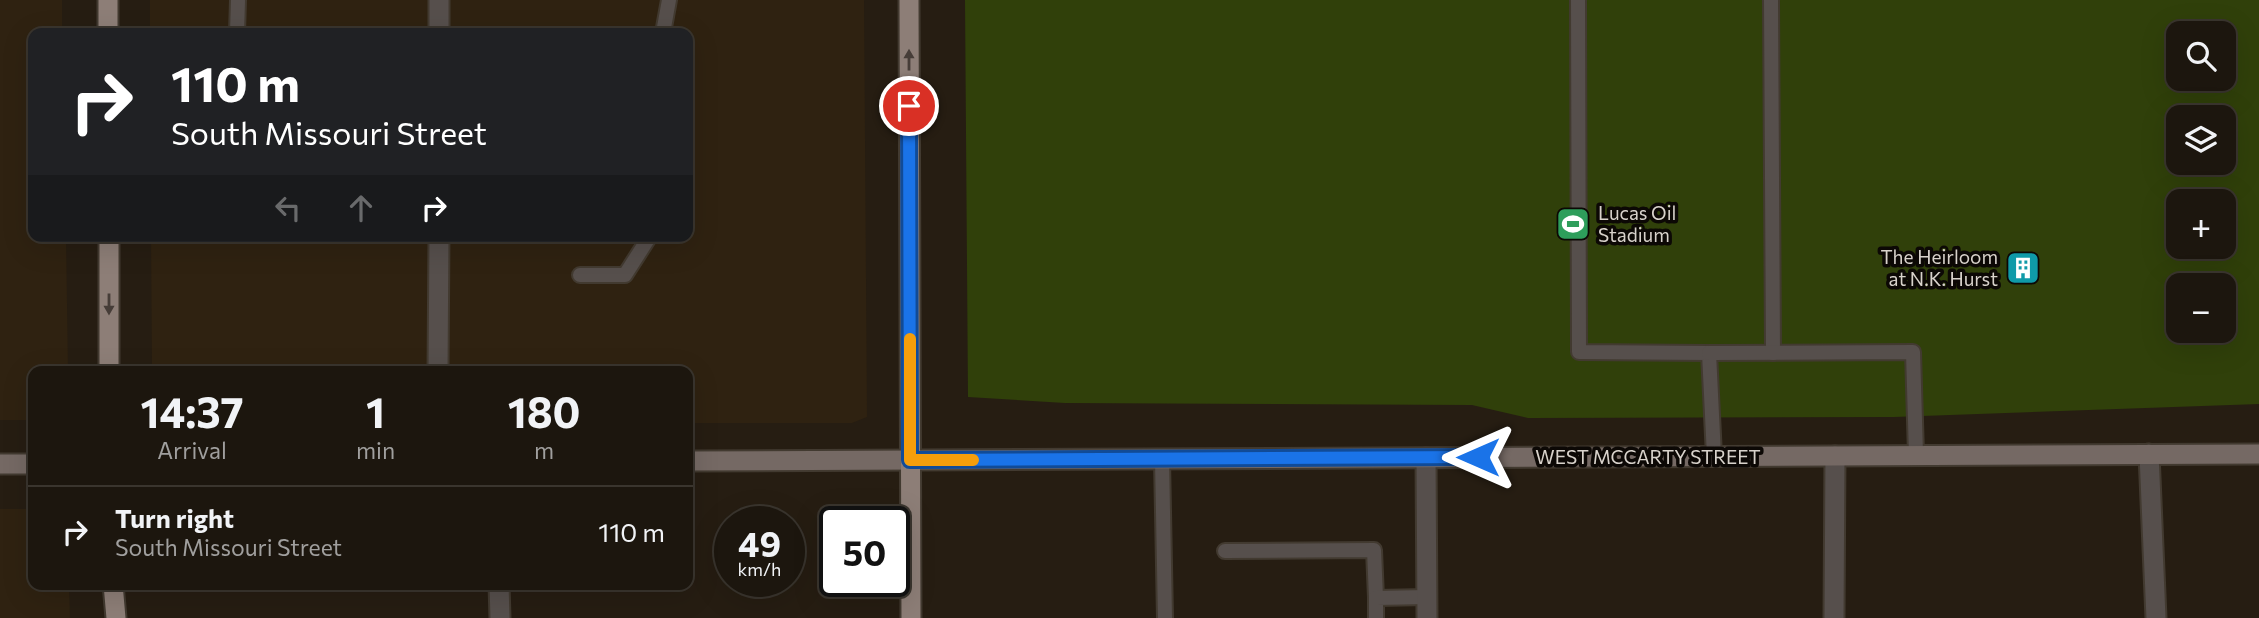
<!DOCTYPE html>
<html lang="en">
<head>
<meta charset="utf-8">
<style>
  :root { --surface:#1c160e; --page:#251f17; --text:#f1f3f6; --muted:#a09f9e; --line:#3a352e }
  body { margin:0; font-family:Commissioner,sans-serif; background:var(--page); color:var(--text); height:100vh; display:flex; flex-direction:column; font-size:26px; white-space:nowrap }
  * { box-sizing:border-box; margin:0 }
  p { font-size:23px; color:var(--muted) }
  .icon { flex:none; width:38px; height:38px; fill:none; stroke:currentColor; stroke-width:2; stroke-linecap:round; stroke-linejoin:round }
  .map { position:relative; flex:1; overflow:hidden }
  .sheet { position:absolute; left:28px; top:366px; width:665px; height:224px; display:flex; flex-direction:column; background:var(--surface); border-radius:14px; box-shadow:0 7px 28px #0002,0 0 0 2px var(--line) }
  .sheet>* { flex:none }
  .hud { position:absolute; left:28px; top:28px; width:665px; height:214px; border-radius:14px; box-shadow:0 7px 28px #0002,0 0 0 2px var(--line); background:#202124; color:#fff; overflow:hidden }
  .controls { position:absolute; left:2166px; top:21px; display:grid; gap:14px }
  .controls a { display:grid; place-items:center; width:70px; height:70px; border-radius:14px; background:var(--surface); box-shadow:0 7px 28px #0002,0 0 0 2px var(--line); font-size:35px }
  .speed { position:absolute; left:714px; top:506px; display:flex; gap:14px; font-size:35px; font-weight:700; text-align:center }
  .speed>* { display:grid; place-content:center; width:91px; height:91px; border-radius:50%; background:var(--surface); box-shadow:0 7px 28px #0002,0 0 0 2px var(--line); line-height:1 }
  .speed small { font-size:18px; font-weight:400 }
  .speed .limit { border:4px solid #111; border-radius:10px; background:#fff; color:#111 }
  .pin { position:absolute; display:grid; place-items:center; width:60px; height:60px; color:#fff; margin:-30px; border:4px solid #fff; border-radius:50%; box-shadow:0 2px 7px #0007 }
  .me { position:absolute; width:77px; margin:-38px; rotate:270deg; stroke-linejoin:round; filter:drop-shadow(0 0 5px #0008) }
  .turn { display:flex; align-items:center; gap:24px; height:147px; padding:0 28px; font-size:32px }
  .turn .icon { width:91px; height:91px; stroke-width:2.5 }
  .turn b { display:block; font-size:49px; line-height:60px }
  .lanes { display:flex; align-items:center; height:66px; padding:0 28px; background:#0003; justify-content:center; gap:35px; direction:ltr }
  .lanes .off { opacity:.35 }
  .eta { display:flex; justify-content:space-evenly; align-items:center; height:119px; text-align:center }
  .eta b { font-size:42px; font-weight:700; line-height:49px }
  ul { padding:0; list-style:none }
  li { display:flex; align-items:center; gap:21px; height:91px; padding:0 28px; border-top:2px solid var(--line) }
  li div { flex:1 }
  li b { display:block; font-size:26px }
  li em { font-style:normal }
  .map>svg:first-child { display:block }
  .built { fill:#2f2211 }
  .green { fill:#30400a; fill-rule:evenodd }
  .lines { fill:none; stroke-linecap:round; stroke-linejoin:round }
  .service-casing { stroke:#423a30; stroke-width:18 }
  .minor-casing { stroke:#423a30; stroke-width:23 }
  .secondary-casing { stroke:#423a30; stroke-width:23 }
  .primary-casing { stroke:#423a30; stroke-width:23 }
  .service { stroke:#564f4c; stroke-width:14 }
  .minor { stroke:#564f4c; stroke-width:19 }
  .secondary { stroke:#756964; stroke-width:19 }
  .primary { stroke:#8d7e77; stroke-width:19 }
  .oneway { fill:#463d38 }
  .route-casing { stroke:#114b97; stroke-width:18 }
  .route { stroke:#1a73e8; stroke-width:12 }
  .slow { stroke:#f59e0b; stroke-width:12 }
  .labels { text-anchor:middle; stroke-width:7; stroke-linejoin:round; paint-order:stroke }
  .poi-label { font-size:19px; fill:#d8d2cb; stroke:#0c0805; text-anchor:start }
  .street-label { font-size:19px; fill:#d8d2cb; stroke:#0c0805 }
</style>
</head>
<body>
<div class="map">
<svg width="2259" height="618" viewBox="0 0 2259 618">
  <rect width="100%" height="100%" fill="#261d12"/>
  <g class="built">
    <path d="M0,0h62v33h-29v203h33l2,135h-35v49h-33z"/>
    <path d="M150,0h714l3,417 -15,6h-164v-52h-536l-1,-135h537v-203h-538z"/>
    <path d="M0,509h33v75l36,1 1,33h-70z"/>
  </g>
  <path class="green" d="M965,0h1294v404l-365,13 -366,1 -56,-13 -407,-2 -97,-6zM2179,33h45v46h-45zM2179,117h45v46h-45zM2179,201h45v46h-45zM2179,285h45v46h-45z"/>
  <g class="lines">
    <defs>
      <g id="service">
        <path d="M1578,0l1,352 130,1 5,103"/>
        <path d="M1771,0l2,353"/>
        <path d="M237,33l1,-33"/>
        <path d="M663,33l6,-33"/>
        <path d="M580,275h45l25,-39"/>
        <path d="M1709,353l204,-1 3,103"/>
        <path d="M1162,459l3,159"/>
        <path d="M1225,551l149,-1 2,48"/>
        <path d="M1376,618v-20l51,-1"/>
      </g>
      <g id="minor">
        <path d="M439,0v33"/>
        <path d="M438,371l1,-135"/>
        <path d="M2149,454l7,164"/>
        <path d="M1426,458l1,160"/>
        <path d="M499,584l1,34"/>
        <path d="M1834,618l1,-162"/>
      </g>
      <g id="secondary">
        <path d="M688,461l1571,-7"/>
        <path d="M0,464h33"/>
      </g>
      <g id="primary">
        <path d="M108,0v33"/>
        <path d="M909,0l2,618"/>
        <path d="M109,236v135"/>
        <path d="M113,584l3,34"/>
      </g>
    </defs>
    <use href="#service" class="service-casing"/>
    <use href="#minor" class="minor-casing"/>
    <use href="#secondary" class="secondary-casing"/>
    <use href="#primary" class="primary-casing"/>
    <use href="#service" class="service"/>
    <use href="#minor" class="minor"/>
    <use href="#secondary" class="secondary"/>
    <use href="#primary" class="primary"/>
  </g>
  <defs><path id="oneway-solid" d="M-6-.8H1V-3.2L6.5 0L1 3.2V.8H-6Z" transform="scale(1.75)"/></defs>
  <g class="oneway">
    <use href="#oneway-solid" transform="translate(909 60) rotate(-90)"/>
    <use href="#oneway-solid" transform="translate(109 304) rotate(90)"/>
  </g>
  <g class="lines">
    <defs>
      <path id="route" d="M909,106l1,354 568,-3"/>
    </defs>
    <use href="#route" class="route-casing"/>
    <use href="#route" class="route"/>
    <path class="slow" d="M910,339v121h63"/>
  </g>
  <defs>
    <symbol id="stadium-square" viewBox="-11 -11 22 22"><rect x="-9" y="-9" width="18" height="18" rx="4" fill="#2e9e5b" stroke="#0c0805"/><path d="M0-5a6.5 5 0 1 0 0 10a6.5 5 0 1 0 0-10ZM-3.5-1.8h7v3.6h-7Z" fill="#fff"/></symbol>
    <symbol id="building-square" viewBox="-11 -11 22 22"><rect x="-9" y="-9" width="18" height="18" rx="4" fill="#0f9aa8" stroke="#0c0805"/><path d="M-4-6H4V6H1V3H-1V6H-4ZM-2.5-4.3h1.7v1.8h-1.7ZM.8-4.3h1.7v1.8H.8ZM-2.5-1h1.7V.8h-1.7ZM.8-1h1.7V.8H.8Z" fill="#fff"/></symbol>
  </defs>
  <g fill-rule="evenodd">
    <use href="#stadium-square" x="1554" y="205" width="38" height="38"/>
    <use href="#building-square" x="2004" y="249" width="38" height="38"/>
  </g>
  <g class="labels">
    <g class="poi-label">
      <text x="1598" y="220">Lucas Oil<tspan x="1598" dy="22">Stadium</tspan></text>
      <text x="1998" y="264" text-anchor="end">The Heirloom<tspan x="1998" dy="22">at N.K. Hurst</tspan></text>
    </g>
    <g class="street-label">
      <text x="1648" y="464">WEST MCCARTY STREET</text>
    </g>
  </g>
</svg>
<div class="controls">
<a><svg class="icon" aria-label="search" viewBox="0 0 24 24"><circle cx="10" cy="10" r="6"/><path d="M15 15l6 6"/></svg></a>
<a><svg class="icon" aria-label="layers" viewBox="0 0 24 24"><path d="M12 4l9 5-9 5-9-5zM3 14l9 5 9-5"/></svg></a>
<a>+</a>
<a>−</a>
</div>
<div class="speed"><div>49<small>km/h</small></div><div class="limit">50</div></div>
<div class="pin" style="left:909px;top:106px;background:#d93025"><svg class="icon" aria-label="arrive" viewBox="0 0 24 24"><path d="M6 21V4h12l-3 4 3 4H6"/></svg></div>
<svg class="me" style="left:1478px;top:457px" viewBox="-20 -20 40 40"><path d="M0-17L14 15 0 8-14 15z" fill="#1a73e8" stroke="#fff" stroke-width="4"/></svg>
<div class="hud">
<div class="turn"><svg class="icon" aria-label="right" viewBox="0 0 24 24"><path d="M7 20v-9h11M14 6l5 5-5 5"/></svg><div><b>110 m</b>South Missouri Street</div></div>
<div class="lanes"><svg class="icon off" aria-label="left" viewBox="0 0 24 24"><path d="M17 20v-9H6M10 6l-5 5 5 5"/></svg><svg class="icon off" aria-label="ahead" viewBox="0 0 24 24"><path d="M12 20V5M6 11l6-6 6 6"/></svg><svg class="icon" aria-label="right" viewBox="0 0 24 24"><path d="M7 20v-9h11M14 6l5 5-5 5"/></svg></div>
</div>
<section class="sheet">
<div class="eta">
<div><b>14:37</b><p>Arrival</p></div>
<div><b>1</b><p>min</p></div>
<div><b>180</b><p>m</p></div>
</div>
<ul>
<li><svg class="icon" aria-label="right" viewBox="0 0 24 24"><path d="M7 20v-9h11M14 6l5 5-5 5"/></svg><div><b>Turn right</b><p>South Missouri Street</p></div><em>110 m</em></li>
</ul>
</section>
</div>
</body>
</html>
